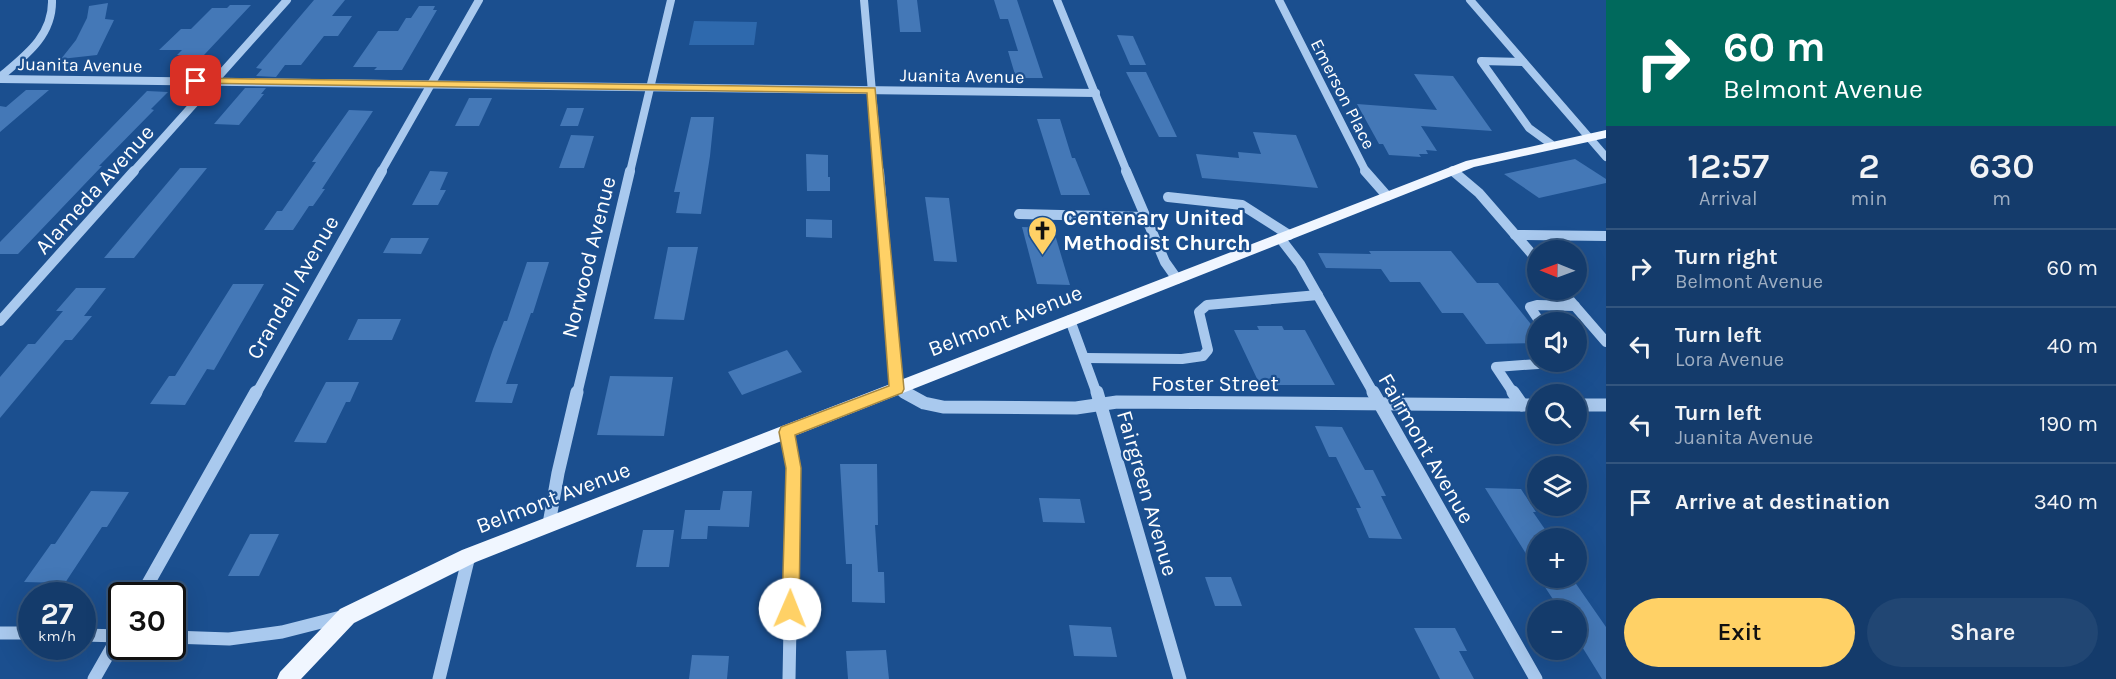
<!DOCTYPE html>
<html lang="en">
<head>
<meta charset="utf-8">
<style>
  :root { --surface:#143b6b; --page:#214673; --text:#f1f3f6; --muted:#9dadc1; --line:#33557e; --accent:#ffd166 }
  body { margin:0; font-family:Karla,sans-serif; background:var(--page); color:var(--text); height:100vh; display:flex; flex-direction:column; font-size:22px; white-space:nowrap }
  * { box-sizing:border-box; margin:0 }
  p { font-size:20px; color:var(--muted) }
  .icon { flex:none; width:33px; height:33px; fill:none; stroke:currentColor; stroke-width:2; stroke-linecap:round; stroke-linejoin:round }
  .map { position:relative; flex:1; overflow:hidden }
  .sheet { display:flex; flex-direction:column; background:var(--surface); width:510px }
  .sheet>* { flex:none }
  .hud { background:#00695c; color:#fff; overflow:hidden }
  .needle { width:39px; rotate:271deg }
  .controls { position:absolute; left:1527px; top:240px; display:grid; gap:12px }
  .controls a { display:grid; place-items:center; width:60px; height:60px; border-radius:50%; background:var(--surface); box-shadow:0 6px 24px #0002,0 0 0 2px var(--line); font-size:30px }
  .speed { position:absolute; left:18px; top:582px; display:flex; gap:12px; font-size:30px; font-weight:700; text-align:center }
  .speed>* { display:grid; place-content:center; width:78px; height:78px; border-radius:50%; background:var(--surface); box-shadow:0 6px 24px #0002,0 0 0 2px var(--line); line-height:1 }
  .speed small { font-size:15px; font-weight:400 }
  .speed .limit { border:3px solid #111; border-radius:9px; background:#fff; color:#111 }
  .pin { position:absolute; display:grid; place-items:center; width:51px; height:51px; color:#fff; margin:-26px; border-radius:12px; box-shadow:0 3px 9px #0006 }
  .me { position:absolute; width:66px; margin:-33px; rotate:1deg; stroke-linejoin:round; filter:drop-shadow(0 0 4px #0008) }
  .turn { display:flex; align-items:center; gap:21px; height:126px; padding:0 18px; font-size:27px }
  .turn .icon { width:78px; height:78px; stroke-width:2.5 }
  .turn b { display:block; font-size:42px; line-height:51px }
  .eta { display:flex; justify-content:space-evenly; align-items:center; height:102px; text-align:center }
  .eta b { font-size:36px; font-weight:600; line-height:42px }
  .action { display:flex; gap:12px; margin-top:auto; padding:12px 18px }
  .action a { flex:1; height:69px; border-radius:36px; background:var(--accent); color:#111; font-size:24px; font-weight:600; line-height:69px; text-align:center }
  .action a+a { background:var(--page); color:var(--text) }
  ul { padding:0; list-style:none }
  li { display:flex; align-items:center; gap:18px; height:78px; padding:0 18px; border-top:2px solid var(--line) }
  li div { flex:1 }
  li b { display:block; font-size:22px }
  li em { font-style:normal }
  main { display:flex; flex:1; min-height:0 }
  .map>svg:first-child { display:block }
  .green { fill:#2e69ad }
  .building { fill:#4478b7 }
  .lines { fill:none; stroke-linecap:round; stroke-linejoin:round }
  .minor-far2 { stroke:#a9c9ee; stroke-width:8 }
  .minor-far1 { stroke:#a9c9ee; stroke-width:10 }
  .minor { stroke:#a9c9ee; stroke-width:13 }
  .major { fill:#f0f6ff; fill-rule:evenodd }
  .route { fill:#ffd166; stroke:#a68842; stroke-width:1.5 }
  .labels { text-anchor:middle; stroke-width:4.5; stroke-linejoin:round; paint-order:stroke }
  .far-street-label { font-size:18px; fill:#fff; stroke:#1b4f8f }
  .street-label { font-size:22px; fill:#fff; stroke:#1b4f8f }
  .poi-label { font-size:22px; font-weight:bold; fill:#fff; stroke:#1b4f8f; text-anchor:start }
</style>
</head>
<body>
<main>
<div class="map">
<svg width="1606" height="679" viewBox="0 0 1606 679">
  <rect width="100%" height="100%" fill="#1b4f8f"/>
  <path class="green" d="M694,21l63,1 -3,23h-65z"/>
  <g class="building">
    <path d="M314,0h31l-13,16h20l-14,20h-14l-23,29h-16l-9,12 -20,-1 6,-7 -6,-1z"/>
    <path d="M897,0h20l4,32h-21z"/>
    <path d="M994,0h23l26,78h-27l-8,-27h10l-10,-32h-8z"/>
    <path d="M108,3l-3,16 9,1 -17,35 -36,4 15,-19 11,-22 2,-12z"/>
    <path d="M230,5h21l-47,50h-27l5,-5h-23l22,-21h10l21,-21h15z"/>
    <path d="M419,6h16l-2,4h4l-35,60h-28l3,-3h-24l25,-36h20l8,-13h5z"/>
    <path d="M1117,35l16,1 13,29h-16z"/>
    <path d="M1126,72h20l31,65h-18z"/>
    <path d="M1414,74l39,2 39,55 -71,-5 16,25 -11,-1 2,4h-9l2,3 -32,-2 -6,-11h-4l-22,-40 80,6z"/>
    <path d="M245,88h21l-5,6h3l-25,31 -25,-1z"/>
    <path d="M26,90h23l-49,42v-26l6,1z"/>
    <path d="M147,91l21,1 -17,17 3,1 -55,56h3l-84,88h-18v-12z"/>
    <path d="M469,98h23l-13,28h-24z"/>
    <path d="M567,108h17l-6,18h-18z"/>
    <path d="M349,110l24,1 -51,78h3l-12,17h-4l-16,24h-29l13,-19h5l34,-49h-4z"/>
    <path d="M691,117h23l-4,39 -9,58 -25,-1 4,-21h-6z"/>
    <path d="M1037,119h23l12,39h3l15,37h-29z"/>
    <path d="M1253,132l43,3 22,53 -116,-10 -6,-24 43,4 -1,-6 23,2z"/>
    <path d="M571,135l23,1 -10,32h-25z"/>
    <path d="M806,154l22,1v22h2v14h-23z"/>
    <path d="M1575,159l31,20v4l-67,15 -35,-24z"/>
    <path d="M180,168h27l-73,90h-30z"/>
    <path d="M430,171l18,1 -8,18h6l-8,15h-26z"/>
    <path d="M925,197l24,1 8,64 -23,-1z"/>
    <path d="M806,219l26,1v18l-26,-1z"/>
    <path d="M1022,227l31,1 17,57 -33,-1z"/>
    <path d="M391,238h38l-8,16 -38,-1z"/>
    <path d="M668,247h30l-14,73 -30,-1z"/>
    <path d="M1369,251h82l26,32h21l40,50v10l-52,1 -23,-31h-21l-22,-31h-30l-9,-13 -55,-1 -8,-15 53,1z"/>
    <path d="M527,262h22l-16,51h-2l-25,71h12l-6,19 -37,-1 18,-53 11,-28h3z"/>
    <path d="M233,284h31l-50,86 -7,-1 -22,36 -35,-1 19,-28h6z"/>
    <path d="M76,288h30l-22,28h8l-20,24h-7l-65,78v-41l28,-33h7l28,-33h-7z"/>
    <path d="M358,319h43l-9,21h-44z"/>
    <path d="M1257,326h25l2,4h21l30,55h-75l-26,-55h25z"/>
    <path d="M787,350l15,22 -60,23 -14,-23z"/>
    <path d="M610,376l63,1 -9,59 -67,-1z"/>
    <path d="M326,382h33l-9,20h-4l-20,41 -32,-1z"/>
    <path d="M1315,426l27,1 23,43h8l13,26h-5l21,43 -33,-1 -13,-30h5l-25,-51h-7z"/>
    <path d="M840,464h37l1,61h-3l3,47h6l1,31 -33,-1v-38h-6z"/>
    <path d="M1485,488l36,1 15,23h-3l18,26h-13v35z"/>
    <path d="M91,491l38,1 -22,35h-5l-37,56 -41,-1 27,-38h4z"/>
    <path d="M723,491h29l-3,36 -41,-1 -1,13h-26l4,-29h35z"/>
    <path d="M1039,498l41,1 5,24 -42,-1z"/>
    <path d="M643,530h31l-5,37h-33z"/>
    <path d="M250,534h29l-20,42h-31z"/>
    <path d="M1205,577h26l11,29h-27z"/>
    <path d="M1539,578h33l34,49v52h-4l-26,-42v-27h-16z"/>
    <path d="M1069,625l42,2 6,30 -43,-1z"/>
    <path d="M1414,628h41l12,23h-8l15,28h-34z"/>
    <path d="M886,650l3,29h-41l-2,-28z"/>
    <path d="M692,655l37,1 -2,23h-38z"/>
  </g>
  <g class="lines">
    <g class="minor-far2">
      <path d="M864,0l15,172"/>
      <path d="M1057,0l70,172"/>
      <path d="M1279,0l87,172"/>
      <path d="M1470,0l136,157"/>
      <path d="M1523,62l-42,-1 48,67 22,16"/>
      <path d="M0,77c25,-21 53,-41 52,-77"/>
      <path d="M0,79l1096,14"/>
      <path d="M1453,171l2,1"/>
      <path d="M133,172l154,-172"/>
      <path d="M381,172l98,-172"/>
      <path d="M630,172l41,-172"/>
    </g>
    <g class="minor-far1">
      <path d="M879,171l18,218 10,5"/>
      <path d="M1126,171l39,91 12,17"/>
      <path d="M1365,171l22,25"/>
      <path d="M1453,171l26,22 59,68"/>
      <path d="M1168,197l74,8 47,30"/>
      <path d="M1019,214l126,3"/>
      <path d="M1515,235l91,1"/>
      <path d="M1280,238l20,26 74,130"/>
      <path d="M1561,290l45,52"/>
      <path d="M1070,320l27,74"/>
      <path d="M0,321l134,-150"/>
      <path d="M1540,322l-10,-15 7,-2 38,1"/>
      <path d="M1086,358l96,1 21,-3 5,-6 -9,-38 8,-7 111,-10"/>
      <path d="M256,394l126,-223"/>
      <path d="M577,394l53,-223"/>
      <path d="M1514,394l-18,-27 70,-5"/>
    </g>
    <g class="minor">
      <path d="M904,392l20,11 19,4 133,1 41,-6 421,3"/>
      <path d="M1097,392l83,287"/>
      <path d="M1373,392l163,287"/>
      <path d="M1513,392l9,13"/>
      <path d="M1576,405h30"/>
      <path d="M787,432l6,36 -4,211"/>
      <path d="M549,524l9,-51 19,-81"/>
      <path d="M141,596l115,-204"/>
      <path d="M0,633h32"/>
      <path d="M82,635l40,1"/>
      <path d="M172,637l57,2 53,-7 59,-15"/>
      <path d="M94,679l28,-49"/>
      <path d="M439,679l30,-123"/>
    </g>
    <path class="major" d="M1606,130v8l-132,29 -998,395 -122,61 -53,56h-24l3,-7 60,-63 122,-59 1004,-389z"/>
  </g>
  <path class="route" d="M196,78l679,10 29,301 -2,4 -107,42 6,33 -2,141 -2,6 -7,2 -6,-2 -2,-6 4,-141 -7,-36 2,-5 108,-41 -22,-293 -674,-10v-4z"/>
  <defs>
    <symbol id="church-pin" viewBox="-11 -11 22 30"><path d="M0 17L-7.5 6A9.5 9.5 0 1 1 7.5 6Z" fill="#ffd166" stroke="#1b4f8f"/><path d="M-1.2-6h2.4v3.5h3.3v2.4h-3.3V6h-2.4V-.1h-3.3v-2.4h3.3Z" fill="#111"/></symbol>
  </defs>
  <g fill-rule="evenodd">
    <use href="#church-pin" x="1026" y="214" width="33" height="45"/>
  </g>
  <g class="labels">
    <g class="far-street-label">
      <text transform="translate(80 65) rotate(1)" y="6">Juanita Avenue</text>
      <text transform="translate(962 76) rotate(1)" y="6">Juanita Avenue</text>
      <text transform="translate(1343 94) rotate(63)" y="6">Emerson Place</text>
    </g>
    <g class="street-label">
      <text transform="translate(94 189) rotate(-48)" y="8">Alameda Avenue</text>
      <text transform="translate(588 257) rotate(-76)" y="8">Norwood Avenue</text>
      <text transform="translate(292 287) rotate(-60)" y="8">Crandall Avenue</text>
      <text transform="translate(1005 320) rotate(-21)" y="8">Belmont Avenue</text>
      <text x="1215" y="391">Foster Street</text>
      <text transform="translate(1427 448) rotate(60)" y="8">Fairmont Avenue</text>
      <text transform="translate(1148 493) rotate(74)" y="8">Fairgreen Avenue</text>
      <text transform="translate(553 497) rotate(-21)" y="8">Belmont Avenue</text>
    </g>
    <g class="poi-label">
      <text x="1063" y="225">Centenary United<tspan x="1063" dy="25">Methodist Church</tspan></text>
    </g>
  </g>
</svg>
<div class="controls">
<a><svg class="needle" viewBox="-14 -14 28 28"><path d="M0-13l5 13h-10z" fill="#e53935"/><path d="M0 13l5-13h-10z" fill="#9dadc1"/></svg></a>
<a><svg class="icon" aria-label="sound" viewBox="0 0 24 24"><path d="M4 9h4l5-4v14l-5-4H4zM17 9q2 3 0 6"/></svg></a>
<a><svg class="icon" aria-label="search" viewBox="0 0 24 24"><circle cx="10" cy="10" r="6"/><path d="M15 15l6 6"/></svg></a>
<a><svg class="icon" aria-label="layers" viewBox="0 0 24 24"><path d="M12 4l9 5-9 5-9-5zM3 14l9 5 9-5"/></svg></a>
<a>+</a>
<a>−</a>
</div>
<div class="speed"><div>27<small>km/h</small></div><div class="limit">30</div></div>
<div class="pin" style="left:196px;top:81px;background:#d93025"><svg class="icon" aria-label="arrive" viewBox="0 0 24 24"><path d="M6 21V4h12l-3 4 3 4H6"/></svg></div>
<svg class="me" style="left:790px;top:609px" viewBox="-20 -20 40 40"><circle r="19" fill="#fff"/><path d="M0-13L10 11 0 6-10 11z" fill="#ffd166"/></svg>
</div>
<section class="sheet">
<div class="hud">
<div class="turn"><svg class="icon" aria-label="right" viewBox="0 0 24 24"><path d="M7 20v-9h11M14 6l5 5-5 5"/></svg><div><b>60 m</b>Belmont Avenue</div></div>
</div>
<div class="eta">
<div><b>12:57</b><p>Arrival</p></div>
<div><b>2</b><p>min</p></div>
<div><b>630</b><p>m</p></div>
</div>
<ul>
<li><svg class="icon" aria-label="right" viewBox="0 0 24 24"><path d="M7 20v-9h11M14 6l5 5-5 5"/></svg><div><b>Turn right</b><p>Belmont Avenue</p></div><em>60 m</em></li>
<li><svg class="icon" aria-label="left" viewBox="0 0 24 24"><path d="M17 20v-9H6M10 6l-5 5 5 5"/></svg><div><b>Turn left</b><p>Lora Avenue</p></div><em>40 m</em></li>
<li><svg class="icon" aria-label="left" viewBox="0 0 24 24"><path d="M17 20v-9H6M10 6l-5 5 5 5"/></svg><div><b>Turn left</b><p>Juanita Avenue</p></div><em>190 m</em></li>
<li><svg class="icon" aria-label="arrive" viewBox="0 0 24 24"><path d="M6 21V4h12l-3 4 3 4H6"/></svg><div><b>Arrive at destination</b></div><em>340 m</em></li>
</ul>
<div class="action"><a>Exit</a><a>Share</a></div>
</section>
</main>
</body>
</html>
